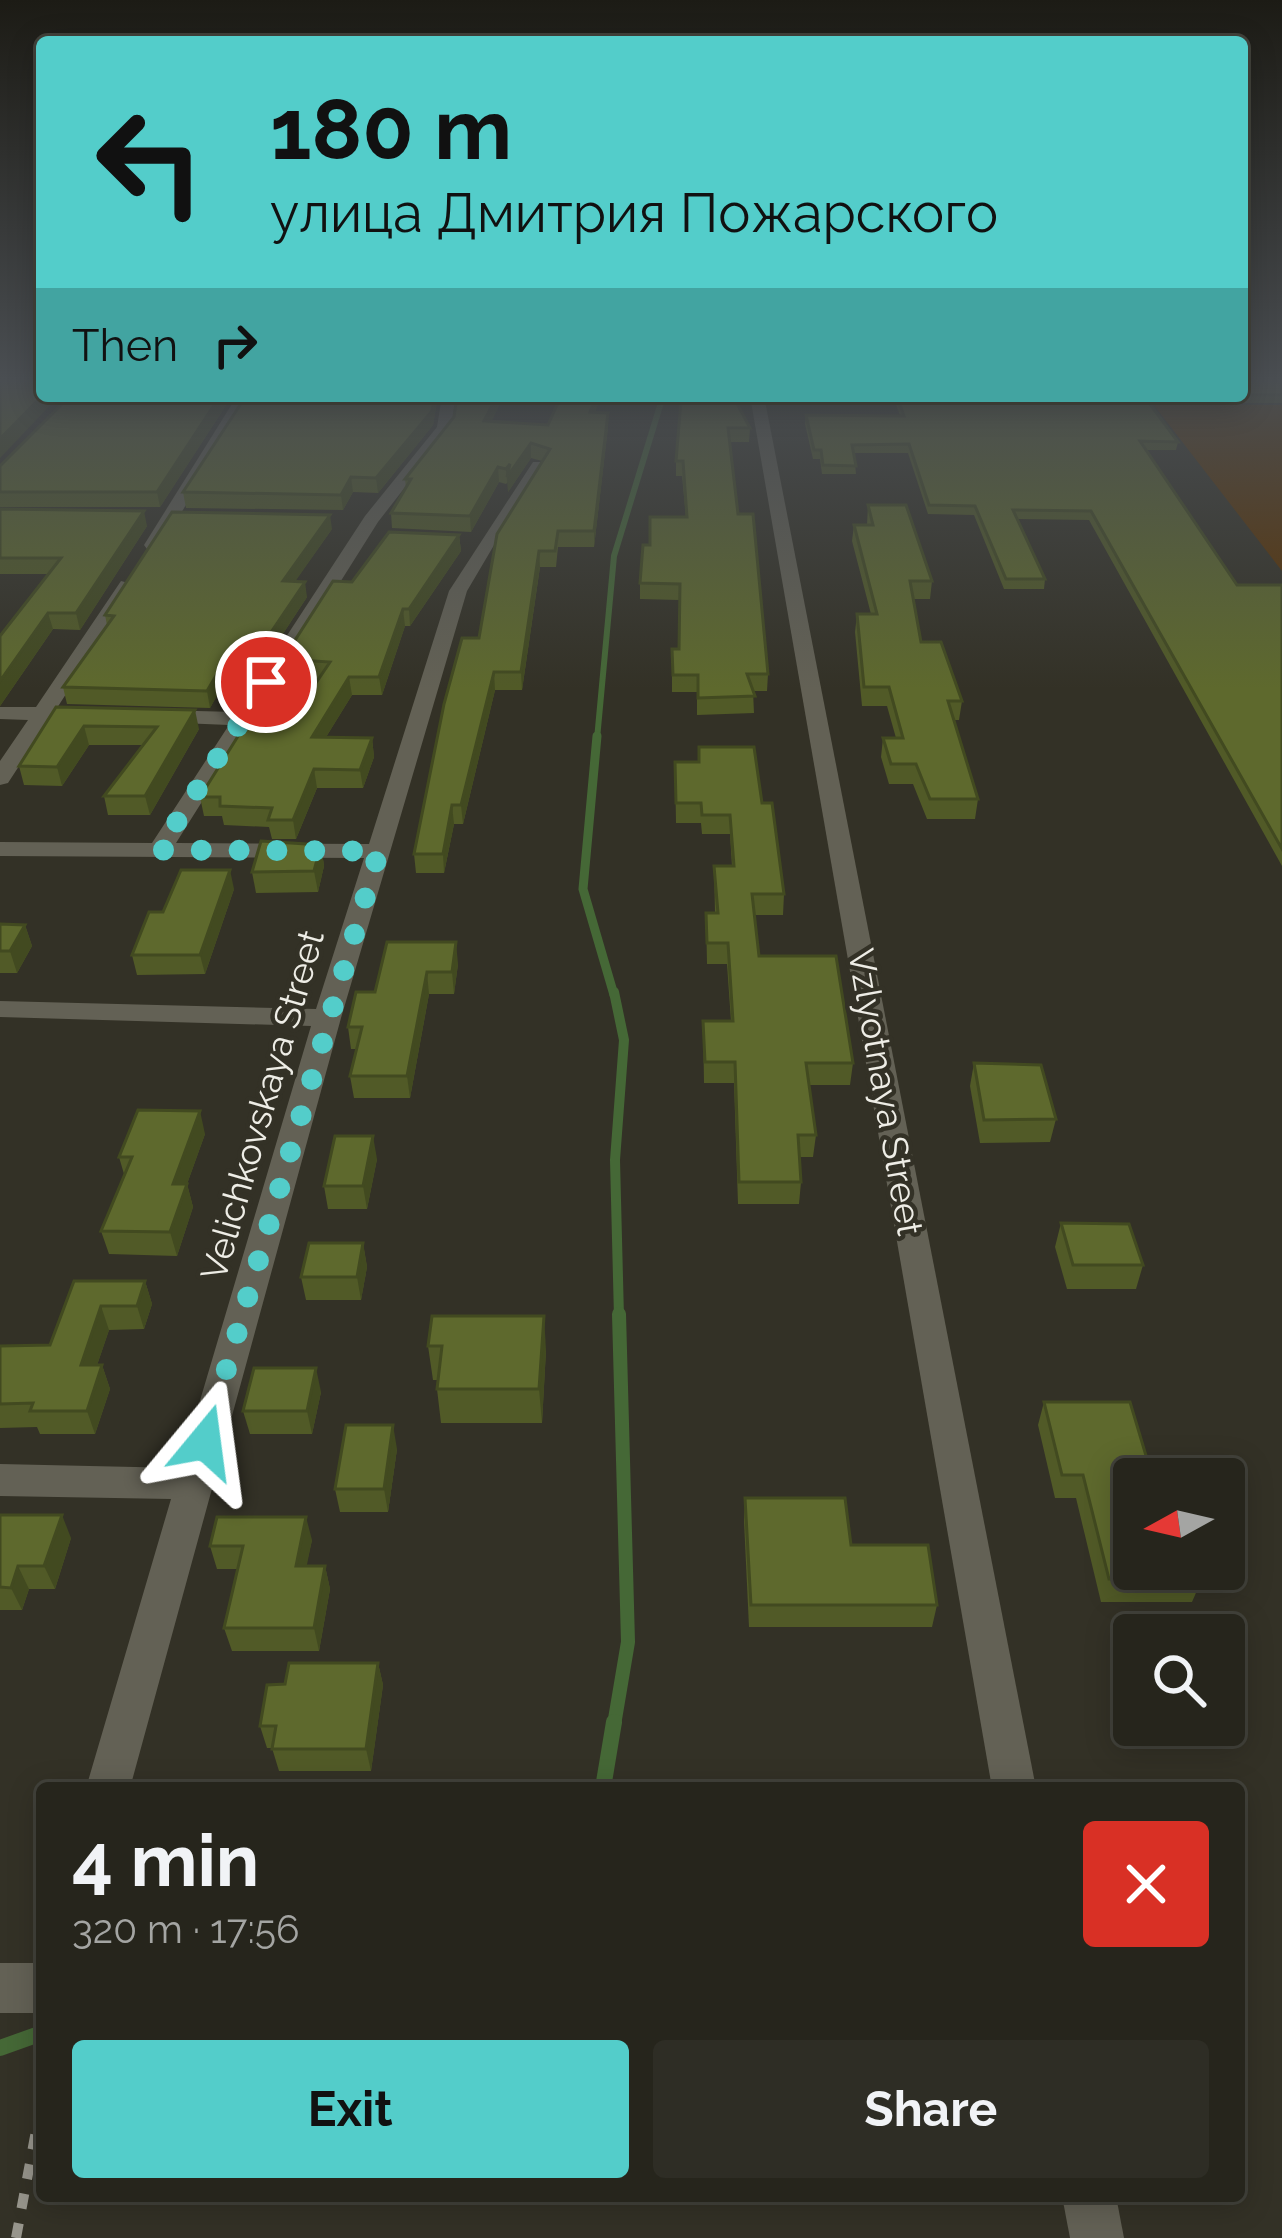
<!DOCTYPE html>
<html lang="en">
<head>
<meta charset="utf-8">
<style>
  :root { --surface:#26251c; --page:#2e2d25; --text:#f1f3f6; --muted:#a4a5a3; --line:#42423b; --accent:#53cdca }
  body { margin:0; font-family:Raleway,sans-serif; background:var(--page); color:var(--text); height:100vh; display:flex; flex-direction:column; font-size:45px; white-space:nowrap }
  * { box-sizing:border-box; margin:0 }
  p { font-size:39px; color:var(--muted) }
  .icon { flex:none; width:66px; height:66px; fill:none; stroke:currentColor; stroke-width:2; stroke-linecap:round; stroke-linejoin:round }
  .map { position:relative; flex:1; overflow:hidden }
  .side { position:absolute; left:36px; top:1782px; width:1209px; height:420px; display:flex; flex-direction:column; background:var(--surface); border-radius:12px; box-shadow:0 6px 30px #0003,0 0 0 3px var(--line) }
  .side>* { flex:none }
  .hud { position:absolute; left:36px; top:36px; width:1212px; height:366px; border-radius:12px; box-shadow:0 6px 30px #0003,0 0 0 3px var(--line); background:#53cdca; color:#111; overflow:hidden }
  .needle { width:78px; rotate:262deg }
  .tools { position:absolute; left:1113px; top:1458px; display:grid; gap:24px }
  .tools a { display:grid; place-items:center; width:132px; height:132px; border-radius:12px; background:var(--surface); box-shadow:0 6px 30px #0003,0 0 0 3px var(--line); font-size:60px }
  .pin { position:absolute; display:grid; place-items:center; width:102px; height:102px; color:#fff; margin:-51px; border:6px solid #fff; border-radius:50%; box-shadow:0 3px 12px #0007 }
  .me { position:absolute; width:132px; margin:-66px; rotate:16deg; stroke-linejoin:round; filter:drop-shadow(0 0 9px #0008) }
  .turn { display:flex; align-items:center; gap:42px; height:252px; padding:0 36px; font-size:54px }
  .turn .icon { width:156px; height:156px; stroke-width:2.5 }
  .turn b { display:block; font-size:84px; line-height:102px }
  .then { display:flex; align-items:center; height:114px; padding:0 36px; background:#0003; gap:24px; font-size:45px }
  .round { display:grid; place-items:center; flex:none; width:126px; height:126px; border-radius:12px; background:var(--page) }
  .overview { display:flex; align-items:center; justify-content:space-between; height:204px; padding:0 36px }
  h1 { font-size:72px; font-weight:700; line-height:90px }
  .action { display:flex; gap:24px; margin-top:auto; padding:24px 36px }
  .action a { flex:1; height:138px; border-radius:12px; background:var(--accent); color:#111; font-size:48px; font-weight:700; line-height:138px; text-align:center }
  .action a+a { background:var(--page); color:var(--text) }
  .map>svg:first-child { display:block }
  .green { fill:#5b3200 }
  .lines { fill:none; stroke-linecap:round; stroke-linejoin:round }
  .stream-far4 { stroke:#456836; stroke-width:6 }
  .stream-far3 { stroke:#456836; stroke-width:9 }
  .stream-far2 { stroke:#456836; stroke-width:10 }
  .stream-far1 { stroke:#456836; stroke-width:14 }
  .stream { stroke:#456836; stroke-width:16 }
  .path { stroke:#97958c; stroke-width:10; stroke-dasharray:15 15; stroke-linecap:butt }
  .street { fill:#636155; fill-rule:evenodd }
  .wall { fill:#515a27 }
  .shaded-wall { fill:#424a20 }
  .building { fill:#5e692d; stroke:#424a20; stroke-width:3 }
  .route { stroke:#53cdca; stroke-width:21; stroke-dasharray:0 37.8 }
  .labels { text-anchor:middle; stroke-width:9; stroke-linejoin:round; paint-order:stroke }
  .street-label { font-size:36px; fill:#eeede6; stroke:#333126 }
</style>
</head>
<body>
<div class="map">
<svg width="1282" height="2238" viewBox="0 0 1282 2238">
  <rect width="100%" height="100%" fill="#333126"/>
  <path class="green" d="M1153,404l129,1v166z"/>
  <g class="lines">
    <path class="stream-far4" d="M597,739l17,-183 49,-160"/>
    <path class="stream-far3" d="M597,736l-14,153 31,106"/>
    <path class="stream-far2" d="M614,992l10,48 -9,120 4,157"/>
    <path class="stream-far1" d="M614,1725l14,-83 -9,-328"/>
    <g class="stream">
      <path d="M603,1788l11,-66"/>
      <path d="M0,2048l42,-15"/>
    </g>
    <path class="path" d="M16,2238l26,-139"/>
    <g class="street">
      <path d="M237,396h14l-89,149 -15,4 -3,-4z"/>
      <path d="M442,396h14l-5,32 -73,94 -202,321 193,1 80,-253 84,-129h10l-76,129 -126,427 -211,770h-44l85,-289 -171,-3v-32l180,4 131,-442 -311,-9v-16l316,8 48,-151 -364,-2v-14l152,1 77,-118 -73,-3 -11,-6 11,-6 81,2 128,-196 72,-89z"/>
      <path d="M750,396h14l272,1392h-44z"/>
      <path d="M121,581l15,4 -79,123 13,6 -21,6 -41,63 -8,2v-24l28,-41 -28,-1v-12h36z"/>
      <rect x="0" y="1963" width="42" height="50"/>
      <path d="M1062,2196h54l8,42h-54z"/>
    </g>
  </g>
  <g class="wall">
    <path d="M1242,376h40v27h-133l29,39 -2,8h-30l91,135h45v281l-193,-346 -71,-1 27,60 -1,10h-40l-30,-74 -46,-1 -20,-61h-54l2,21h-34l-2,-15h-7l-8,-35 1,-9 94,1 -7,-20h349z"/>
    <path d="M70,396h162l-72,111h-160v-41z"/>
    <path d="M246,396h192l-5,29 -55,68 -25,-1 -10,18 -157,-2 -3,-16z"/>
    <path d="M561,396h40l-6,16 13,1v14l-14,120h-36l-2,20h-16l-18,123h-27l-32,134h-9l-10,49h-28l-2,-19 65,-216 63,-177 -11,-3 -23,34v-10l-2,2 -7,-2 -28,50 -79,-4 -1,-15 15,-25 -1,-9 49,-62 94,8z"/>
    <path d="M697,396h36l17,32 -1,14h-19l8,72 30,160 -1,17h-14l1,22 -57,2v-23h-25v-43h7v-49l-39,-1v-16l10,-38 36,-28 -4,-41h-6v-15l21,-60z"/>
    <path d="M868,505l64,76 -2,18h-17l8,43 41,59 -3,19h-5l24,79 -3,20h-48l-14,-35h-24l-8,-27 2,-19h13l-9,-32h-25l-7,-74 2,-18h14l-19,-73 2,-16h13z"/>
    <path d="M0,509l147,17 -67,104 -27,-1 -53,77v-70l48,-62h-48z"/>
    <path d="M332,529l-37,52 12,16 -51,78h-17l-5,9 -10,-1 -14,25 -143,-4 -4,-17 44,-62 -2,-10z"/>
    <path d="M459,535l2,16 -51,75h-5l-23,69h-30l-26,42 46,1 2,19 -11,31h-46l-21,51h-24l-3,-12 -45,-2 -2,-9h-18l-4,-19 86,-70 33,-48 -33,-2 -3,-18 69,-77z"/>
    <path d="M56,707l143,22 -49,86h-42l-4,-19 39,-51h-54l-27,41 -38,-1 -5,-19z"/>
    <path d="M699,747l63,56 22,91 -1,21h-29l5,41 94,107 -3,22h-41l7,50 -3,22h-14l2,25 -2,22h-61l-4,-121h-30l-1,-62h28l-4,-57h-20l-1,-51h9l-1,-47h18l-2,-32h-28l-1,-11h-25l-1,-61h23z"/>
    <path d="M321,845l3,21 -6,26 -62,1 -4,-21z"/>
    <path d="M234,889l-29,85 -68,1 -5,-20z"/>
    <path d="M0,924l25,1 7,21 -15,27h-17z"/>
    <path d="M387,942l71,22 -4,30h-25l-19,104h-56l-4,-22 6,-27h-5l-3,-22 27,-35z"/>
    <path d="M974,1063l82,56 -6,23 -70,1 -10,-57z"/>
    <path d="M205,1134l-18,50 6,23 -16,49 -68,-2 -8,-23 23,-57 -5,-17z"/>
    <path d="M377,1159l-10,50h-39l-4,-23z"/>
    <path d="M1061,1223l82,42 -7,24h-69l-12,-42z"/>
    <path d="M363,1243l4,24 -6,33h-55l-5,-23z"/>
    <path d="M74,1281h71l7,23 -8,25 -35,1 -12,35h5l8,24 -15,45h-55l-3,-7 -37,1v-82l50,-1z"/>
    <path d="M428,1346l118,4 -4,73h-101l-4,-34 1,-9h-5z"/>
    <path d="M321,1392l-9,42h-62l-7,-23z"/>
    <path d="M1044,1402l90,77 68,100 -10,23h-91l-25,-104h-21l-17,-73z"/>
    <path d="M397,1449l-9,63h-48l-5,-23z"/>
    <path d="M745,1498l192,107 -5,22h-183l-5,-106z"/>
    <path d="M0,1515l71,23 -16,51h-26l-7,21h-22z"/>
    <path d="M312,1540l-6,26h19l5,23 -11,62h-87l-8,-23 14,-59h-21l-7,-23z"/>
    <path d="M378,1663l5,22 -12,86h-92l-7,-23h-5l-7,-22 25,-42z"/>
  </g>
  <g class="shaded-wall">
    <path d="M42,396h17l-59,62v-19z"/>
    <path d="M220,396h12l-72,111 -3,-15z"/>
    <path d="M435,396h3l-5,29 -55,68 -2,-15z"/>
    <path d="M497,396h7l-19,39 -1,-14z"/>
    <path d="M596,396h5l-11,30v-14z"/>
    <path d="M608,413v14l-14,120v-16z"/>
    <path d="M531,443v15l-23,34 -2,-23z"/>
    <path d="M498,467l1,15 -28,50 -1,-16z"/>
    <path d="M351,477l2,15 -10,18 -2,-15z"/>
    <path d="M144,511l3,15 -67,104 -4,-17z"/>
    <path d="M330,515l2,14 -47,67 -2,-15z"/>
    <path d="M459,535l2,16 -51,75 -1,-17z"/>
    <path d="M539,551l1,16 -18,123 -1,-18z"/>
    <path d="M305,582l2,15 -51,78 -3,-16z"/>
    <path d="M403,609l2,17 -23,69 -3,-18z"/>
    <path d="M48,613l5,16 -53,77v-25z"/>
    <path d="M236,659l3,16 -5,9 -3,-16z"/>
    <path d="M221,667l3,16 -14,25 -3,-17z"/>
    <path d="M494,672l1,18 -32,134 -2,-19z"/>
    <path d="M349,677l3,18 -37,60 -3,-18z"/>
    <path d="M195,710l4,19 -49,86 -5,-19z"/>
    <path d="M84,726l5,19 -27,41 -5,-19z"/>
    <path d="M372,738l2,19 -11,31 -3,-18z"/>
    <path d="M314,769l3,19 -21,51 -3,-19z"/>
    <path d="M452,805l2,19 -10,49 -1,-19z"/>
    <path d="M321,845l3,21 -6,26 -4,-21z"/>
    <path d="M230,870l4,19 -29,85 -5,-19z"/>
    <path d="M25,925l7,21 -15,27 -7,-22z"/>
    <path d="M456,942l2,22 -4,30 -2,-22z"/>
    <path d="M427,972l2,22 -19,104 -3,-22z"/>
    <path d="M200,1111l5,23 -18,50 6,23 -16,49 -7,-24 3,-48z"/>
    <path d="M373,1136l4,23 -10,50 -4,-23z"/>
    <path d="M363,1243l4,24 -6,33 -4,-23z"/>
    <path d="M145,1281l7,23 -8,25 -7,-23z"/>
    <path d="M101,1306l8,24 -20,59 -8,-24z"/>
    <path d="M544,1316l2,34 -4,73 -3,-34z"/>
    <path d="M102,1365l8,24 -15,45 -8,-23z"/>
    <path d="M316,1368l5,24 -9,42 -5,-23z"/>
    <path d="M393,1425l4,24 -9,63 -4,-23z"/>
    <path d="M62,1515l9,23 -16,51 -11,-23z"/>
    <path d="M306,1517l6,23 -10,49 -6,-23z"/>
    <path d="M18,1566l11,23 -7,21 -11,-22z"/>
    <path d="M325,1566l5,23 -11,62 -5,-23z"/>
    <path d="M378,1663l5,22 -12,86 -5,-22z"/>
  </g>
  <g class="building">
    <path d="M0,376h42v20l-42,43z"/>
    <rect x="1242" y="376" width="40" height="19"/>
    <path d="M70,396h150l-63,96h-157v-26z"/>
    <path d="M246,396h189l-3,15 -56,67 -25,-1 -10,18 -158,-3z"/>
    <path d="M457,396h40l-13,25 64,4 13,-29h35l-6,16 18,1 -14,118h-36l-3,20h-16l-18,121h-27l-33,133h-9l-9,49h-29l30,-150 18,-66h17l18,-104 53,-85 -19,-6 -24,34 3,-13 -4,5 -8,-2 -28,49 -79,-3 20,-34h-6l49,-62z"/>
    <path d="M698,396h35l17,32h-22l10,86h15l15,160h-21l8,22 -57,2v-23h-25l-1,-26h7l1,-65 -40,-1 3,-38h7v-28h37l-4,-56h-7l5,-60h18z"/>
    <path d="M897,396h247l34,46 -38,-1 97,144h45v264l-191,-338 -78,-1 32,69h-39l-31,-73 -46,-1 -20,-61 -57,1 4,21 -33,-1 -2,-15h-7l-8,-35 98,1z"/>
    <path d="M868,505h38l26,76h-22l11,61h20l21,59h-14l30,98h-48l-14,-35h-25l-8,-26h20l-14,-51h-25l-7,-73h20l-23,-89h19z"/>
    <path d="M0,509l144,2 -68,102h-28l-48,68v-45l61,-78h-61z"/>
    <path d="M172,512l158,3 -47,66 22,1 -52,77h-17l-5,9 -10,-1 -14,24 -144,-4 51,-71 -9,-1z"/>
    <path d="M389,532l70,3 -50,74h-6l-24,68h-30l-37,60 60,1 -12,32 -46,-1 -21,51h-25l4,-12 -52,-2v-9h-20l45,-72 41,2 44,-65 -47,-3 50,-78 19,1z"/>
    <path d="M56,707l139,3 -50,86h-41l53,-69 -73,-1 -27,41 -38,-1z"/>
    <path d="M699,747h55l8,56h10l12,91h-32l7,62h77l17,107h-47l10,72h-18l3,47h-62l-4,-120h-30l-2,-41h30l-5,-78h-21l-1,-30h12l-4,-47h20l-4,-51h-28l-1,-12h-25l-1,-41h24z"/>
    <path d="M261,841l60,4 -7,26 -62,1z"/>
    <path d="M181,870h49l-30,85h-68l17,-43h14z"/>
    <path d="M0,924l25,1 -15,26h-10z"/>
    <path d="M387,942h69l-4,30h-25l-20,104h-57l12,-49h-14l8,-35h19z"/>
    <path d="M974,1063l67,2 15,54 -72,1z"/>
    <path d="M138,1110l62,1 -27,73h14l-17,48 -69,-1 31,-74h-13z"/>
    <path d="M335,1136h38l-10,50h-39z"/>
    <path d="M1061,1223l68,1 14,41h-70z"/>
    <path d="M309,1243h54l-6,34h-56z"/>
    <path d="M74,1281h71l-8,25h-36l-20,59h21l-15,46h-57l3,-8 -33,1v-58l50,-1z"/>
    <path d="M432,1316h112l-5,73h-102l5,-43h-14z"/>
    <path d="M254,1368h62l-9,43h-64z"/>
    <path d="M1044,1402h86l23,77h-19v90h65l3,10h-93l-26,-104h-21z"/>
    <path d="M346,1425h47l-9,64h-49z"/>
    <path d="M745,1498h100l6,47h77l9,60h-186z"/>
    <path d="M0,1515h62l-18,51h-26l-7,22 -11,-1z"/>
    <path d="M217,1517h89l-10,49h29l-11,62h-90l19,-82h-33z"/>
    <path d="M289,1663h89l-12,86h-94l4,-23h-16l7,-41 18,-1z"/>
    <path d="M156,1783h104l-1,5h-104z"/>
  </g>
  <linearGradient id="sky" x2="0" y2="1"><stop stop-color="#1c1b15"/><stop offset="0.55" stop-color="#4a4e52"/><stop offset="1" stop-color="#4a4e52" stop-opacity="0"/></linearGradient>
  <rect width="1282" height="689" fill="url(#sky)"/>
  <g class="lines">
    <path class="route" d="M205,1442l174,-591 -220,-1 107,-168"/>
  </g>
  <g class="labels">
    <g class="street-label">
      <text transform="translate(886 1092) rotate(80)" y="13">Vzlyotnaya Street</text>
      <text transform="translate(262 1105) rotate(-74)" y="13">Velichkovskaya Street</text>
    </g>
  </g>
</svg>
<div class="tools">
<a><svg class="needle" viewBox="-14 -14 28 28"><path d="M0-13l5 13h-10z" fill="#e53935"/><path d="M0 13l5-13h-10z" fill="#a4a5a3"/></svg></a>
<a><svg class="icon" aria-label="search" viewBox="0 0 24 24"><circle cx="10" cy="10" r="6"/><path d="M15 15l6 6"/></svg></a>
</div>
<div class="pin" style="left:266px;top:682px;background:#d93025"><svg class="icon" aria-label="arrive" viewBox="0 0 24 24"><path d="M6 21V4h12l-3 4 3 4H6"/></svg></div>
<svg class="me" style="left:205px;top:1442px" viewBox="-20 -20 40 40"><path d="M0-17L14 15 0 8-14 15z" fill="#53cdca" stroke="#fff" stroke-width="4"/></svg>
<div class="hud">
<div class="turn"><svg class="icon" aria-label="left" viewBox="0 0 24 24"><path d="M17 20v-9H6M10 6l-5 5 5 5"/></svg><div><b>180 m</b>улица Дмитрия Пожарского</div></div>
<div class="then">Then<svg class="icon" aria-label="right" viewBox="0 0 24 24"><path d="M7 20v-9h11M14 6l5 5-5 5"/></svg></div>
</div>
<section class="side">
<div class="overview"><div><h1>4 min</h1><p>320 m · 17:56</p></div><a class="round" style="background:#d93025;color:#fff"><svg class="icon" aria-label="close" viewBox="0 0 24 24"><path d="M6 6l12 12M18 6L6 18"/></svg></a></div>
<div class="action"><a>Exit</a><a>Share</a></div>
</section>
</div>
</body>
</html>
